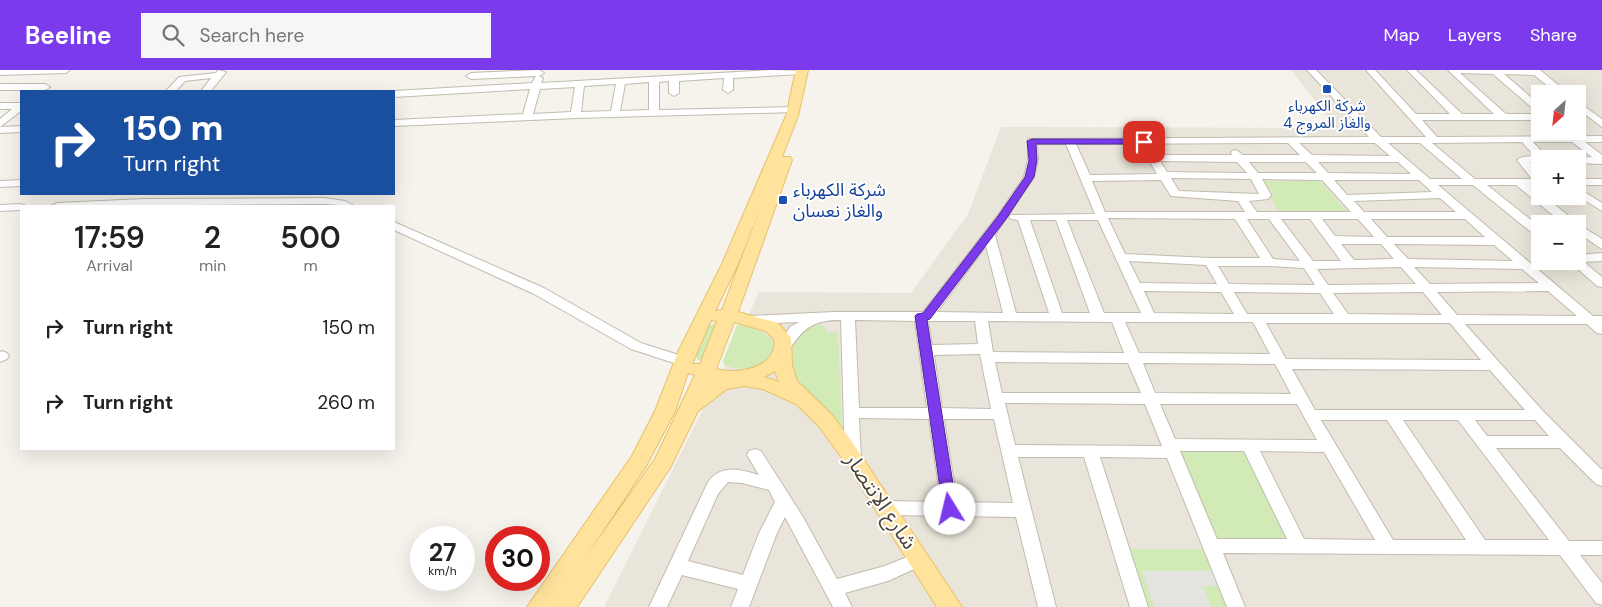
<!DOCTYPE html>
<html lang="en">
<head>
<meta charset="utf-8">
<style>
  :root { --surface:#fff; --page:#f6f6f6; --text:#222; --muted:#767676; --accent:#7c3aed }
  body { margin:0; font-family:"DM Sans","Noto Sans Arabic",sans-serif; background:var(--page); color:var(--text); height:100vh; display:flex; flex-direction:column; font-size:19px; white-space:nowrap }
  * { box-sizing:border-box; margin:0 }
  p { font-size:16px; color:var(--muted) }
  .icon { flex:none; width:28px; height:28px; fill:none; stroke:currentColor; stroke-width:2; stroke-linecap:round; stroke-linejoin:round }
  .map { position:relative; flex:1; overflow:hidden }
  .drawer { position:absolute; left:20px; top:135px; width:375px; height:245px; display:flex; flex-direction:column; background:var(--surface); border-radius:0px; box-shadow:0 5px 20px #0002 }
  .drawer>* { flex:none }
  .banner { position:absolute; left:20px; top:20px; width:375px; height:105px; border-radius:0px; box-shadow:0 5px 20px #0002; background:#1a4fa0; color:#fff; overflow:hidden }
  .needle { width:32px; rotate:207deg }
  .tools { position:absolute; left:1531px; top:15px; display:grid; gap:10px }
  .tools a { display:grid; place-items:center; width:55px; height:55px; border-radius:0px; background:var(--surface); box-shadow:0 5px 20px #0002; font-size:25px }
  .speed { position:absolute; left:410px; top:456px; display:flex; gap:10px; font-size:25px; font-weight:700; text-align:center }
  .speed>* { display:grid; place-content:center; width:65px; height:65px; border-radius:50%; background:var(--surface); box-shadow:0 5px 20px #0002; line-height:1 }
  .speed small { font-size:12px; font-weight:400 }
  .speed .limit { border:8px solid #d22; background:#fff; color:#111 }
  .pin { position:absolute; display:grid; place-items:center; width:42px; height:42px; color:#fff; margin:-21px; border-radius:10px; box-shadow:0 2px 8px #0006 }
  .me { position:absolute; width:55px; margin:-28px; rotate:351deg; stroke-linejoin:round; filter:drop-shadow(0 0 4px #0008) }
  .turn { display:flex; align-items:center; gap:18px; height:105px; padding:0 20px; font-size:22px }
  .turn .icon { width:65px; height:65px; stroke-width:2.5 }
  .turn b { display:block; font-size:35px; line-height:42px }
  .eta { display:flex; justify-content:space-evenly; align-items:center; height:85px; text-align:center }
  .eta b { font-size:30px; font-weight:600; line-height:35px }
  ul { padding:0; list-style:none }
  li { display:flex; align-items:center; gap:15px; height:75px; padding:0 20px }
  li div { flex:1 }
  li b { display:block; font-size:19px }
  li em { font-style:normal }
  header { display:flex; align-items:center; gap:30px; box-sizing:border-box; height:70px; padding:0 25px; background:var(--accent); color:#fff }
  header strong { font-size:24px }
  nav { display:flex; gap:28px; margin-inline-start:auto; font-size:18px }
  .search { width:350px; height:45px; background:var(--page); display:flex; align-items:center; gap:12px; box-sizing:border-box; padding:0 18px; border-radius:0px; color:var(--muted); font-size:19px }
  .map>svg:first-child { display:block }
  .residential { fill:#eae5da; fill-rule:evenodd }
  .green { fill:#d2eab5 }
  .parking { fill:#e5e3e0 }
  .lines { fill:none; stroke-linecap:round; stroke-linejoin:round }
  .minor-casing { stroke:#c2bbae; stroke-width:2 }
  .major-casing { stroke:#e6c16a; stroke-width:2 }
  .minor { fill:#fff; fill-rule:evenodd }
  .major { fill:#ffe39c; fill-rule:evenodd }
  .route { fill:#7c3aed; stroke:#51269a }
  .transit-dot { fill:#1a4fb4; stroke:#fff; stroke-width:2 }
  .labels { text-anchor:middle; stroke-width:4; stroke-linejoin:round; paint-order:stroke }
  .far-transit-label { font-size:15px; fill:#164399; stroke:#fff }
  .transit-label { font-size:18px; fill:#164399; stroke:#fff; text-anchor:start }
  .near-street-label { font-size:21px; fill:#4b4439; stroke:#fff }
</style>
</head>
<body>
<header>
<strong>Beeline</strong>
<div class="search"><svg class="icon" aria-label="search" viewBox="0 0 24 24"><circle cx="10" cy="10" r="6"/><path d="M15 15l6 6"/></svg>Search here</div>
<nav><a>Map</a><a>Layers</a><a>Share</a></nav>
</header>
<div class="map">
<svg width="1602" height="537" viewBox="0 0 1602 537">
  <rect width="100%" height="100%" fill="#f6f3ec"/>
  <path class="residential" d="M1291,0h311v537h-998l130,-260 25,-55 152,1 57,-79 33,-87 335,1zM1540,24h38v37h-38zM1540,89h38v37h-38zM1540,154h38v37h-38z"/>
  <g class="green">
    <path d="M1264,111h56l30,34h-69l-13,-20 6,-1z"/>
    <path d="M717,253l-14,38 -5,-1 -4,-7 12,-27z"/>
    <path d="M737,255c15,0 33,7 38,22l-4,13c-15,7 -31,13 -47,4l-1,-3z"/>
    <path d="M817,255l7,1 3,7 11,-1 4,93 -2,1 -24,-28 -19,-17 -5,-10 1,-29 11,-12z"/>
    <path d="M1178,378l68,1 44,91 -75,-1z"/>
    <path d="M1128,479h76l24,58h-81z"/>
  </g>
  <path class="parking" d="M1142,501h71l7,15h-17l8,21h-57z"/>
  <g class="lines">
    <defs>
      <g id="minor">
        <path d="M0,0h70l-4,3 -66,2z"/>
        <path d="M218,0l8,2 -15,19h-10l10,-13 -26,3 -9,10h-10l13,-14 37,-4z"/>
        <path d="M539,0l5,3 -5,3 4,2 -2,5 231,-13 34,1 -4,3 -69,4v12l-5,3 -5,-3 1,-12 -45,3v12l-5,3 -5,-3v-12l-10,1v28l138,-3v4l-3,1 -218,6 -182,8v-6l129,-6 7,-25 -136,8v-6l138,-8 4,-7 -65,3 -5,-3 5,-3zM649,12v28l-29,1 5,-27zM616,14l-5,27 -30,1 3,-26zM575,17l-4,25 -38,2 7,-25z"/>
        <path d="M1307,0h9l65,67h45l-60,-67h9l41,44h34l-43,-44h9l46,44h32l-46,-44h92l29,24h-11l-24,-19 -30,-1 36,31v8l-3,-1 -44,-38 -33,-1 46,41h34v6h-118l15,17 165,-1v6h-17l17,13v9l-24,-1v-4l-4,-1 18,-1 -20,-15h-39l15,16 -18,4 10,13v10h-10l10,8v3h4l32,26 2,2v1l-14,-1 -48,-39h-29l53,42v10l-4,-1 -63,-51h-35l155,131h9v18l-5,-1 -10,-9h-122l77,86 60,60v16l-6,-2 -36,-36h-64l73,93h33v14h-22l22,28v22l-6,-2 -36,-48 -337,-2 22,54h-18l-60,-149 -67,-1 48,150h-18l-46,-150h-66l38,150h-18l-22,-90 -129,-2 -6,-2 -2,-5 2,-5 6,-2 54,1 -12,-83 -70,-1 2,40 -2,4 -6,2 -6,-2 -2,-4 -4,-138c-27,0 -37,7 -52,30h-10l-2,-3 13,-20 9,-5 -49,2 -7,-4 7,-4 84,-4h89l75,-97 26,-38 4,-18v-20l341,-2zM1522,72l13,14 -13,1 -5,3 15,19h-57l-43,-36zM1288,73l12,12h-57l-7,-5 -4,1 -1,2 1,2h-76l-2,-4 -4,-1 -5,3 12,21 -67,1 -14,-31zM1299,73h76l15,13 -78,-1zM1388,73h32l42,36h-32zM1037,74h29l29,70 -84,1 -2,2 2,2 7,1 31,93h-33l-21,-78 39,-58 4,-18zM1160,91l77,1 10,11 -80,-1zM1249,92h57l11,11h-59zM1318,92h80l13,12 -83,-1zM1171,108l80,1 8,15 -80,-3zM1262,109l60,1 29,32h-94l-8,-11 19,-2 3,-4zM1161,110l10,16 67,5 7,11h-140l-13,-31zM1334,110h85l13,12 -85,3zM1440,128l16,14h-92l-10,-11zM1108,148l127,1 25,39h-50l-85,-4zM1247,149h22l31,42 -27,-2zM1281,149h29l31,42h-28zM1322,149h36l16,18 -39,-1zM1371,149h94l20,18h-98zM1030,150h26l34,93h-28zM1067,150h31l43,93h-37zM1341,174h40l13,15 -40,1zM1394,174l100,1 19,16 -105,-2zM986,176l17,67 -66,-1zM1129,191l77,4 11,19 -77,-1zM1218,196h51l35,2 11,17 -86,-1zM1401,197l15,17 -88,1 -11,-16zM1414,197l108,2 17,14 -109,1zM1144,221l77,1 13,22 -80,-1zM1548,221l29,25 -120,-1 -20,-23zM1234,222l86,1 14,21h-87zM1423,222l19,23 -94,-1 -15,-21zM855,250l60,1 12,87h-68zM928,251h47l3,23 -46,1zM988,251l124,1 12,31 -131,-1zM1125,252h128l17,32 -131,-1zM1266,253h184l31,37 -195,-1zM980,284l11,55 -49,-1 -8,-53zM995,292l133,1 13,30h-139zM1143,293l132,1 16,30 -136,-1zM1292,299l198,1 35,40h-210zM1005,333l140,1 17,42 -147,-1zM1160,334h137l20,36 -142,-1zM944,349h50l19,84 -56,-1zM1321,350h66l79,120h-73zM1403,350h55l91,120h-64zM1475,350h60l14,16h-62zM1180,381h64l43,88h-70zM1260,381l64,1 51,88 -71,-1z"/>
        <path d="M0,14h45l5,3 -5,3h-45z"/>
        <path d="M1578,32l24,17v8l-24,-18z"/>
        <path d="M0,33h21v8l-21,16v-8l12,-10h-12z"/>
        <path d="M21,56v6l-21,1v-6z"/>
        <rect x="1578" y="109" width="24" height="6"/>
        <path d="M21,110v6l-21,1v-6z"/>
        <path d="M1578,118l24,15v8l-24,-15z"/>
        <path d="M324,128l21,3 9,5 -30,-2 -273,2 6,-3 88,-4z"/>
        <path d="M21,134l5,2h-5v4l-21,1v-6z"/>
        <path d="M394,152l150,66 97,55 47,15 2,3 -2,3 -5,2 -52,-17 -97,-55 -140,-64z"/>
        <path d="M1578,154l24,15v10l-24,-16z"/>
        <path d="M1602,183v8l-18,1 18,15v10l-5,-1 -28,-25h9v-6z"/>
        <path d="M2,281l5,2 2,3 -2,3 -7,3v-10z"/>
        <path d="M755,379l6,2 42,66 34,62 48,-13 34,-14 6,2 3,5 -3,5 -37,17 -43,12 7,14h-19l-48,-90 -8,16 -28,74h-18l7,-18 -56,-14 -15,32h-18l59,-125c13,-18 32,-13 51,-7l-12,-20 2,-4zM728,412l14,1 27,7 6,12 -16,31 -16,42 -55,-14 30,-67z"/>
      </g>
      <path id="major" d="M796,0h12l-10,46 -16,41h8l2,3 -54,152 40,11 10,11 3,4 1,27 5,16 35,34 18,24 112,168h-25l-89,-141 -30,-41 -22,-21 -33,-15 -19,-3 -17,3 -29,22 -28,57 -93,139h-50l105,-151 23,-45 23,-59 44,-88 64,-148zM761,137l-39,103 -7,1 23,-47zM711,250l6,1 -17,43h-8zM734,252l32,9 8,8c0,4 1,9 -1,12 -7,19 -40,23 -57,18zM775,301l4,11 -15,-5zM688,303l7,2 -40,84 -70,99 61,-92 29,-55z"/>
    </defs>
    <use href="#minor" class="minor-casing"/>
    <use href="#major" class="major-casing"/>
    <use href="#minor" class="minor"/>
    <use href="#major" class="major"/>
  </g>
  <path class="route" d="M1032,69h112l4,3 -4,2h-108l1,16 -3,17 -28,42 -76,100 -3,1 30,189 -2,4 -5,1 -5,-1 -2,-4 -28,-193 2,-2 6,-1 75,-97 27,-39 4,-17 -2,-19z"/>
  <g class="transit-dot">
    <rect x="1322" y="14" width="10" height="10" rx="2.5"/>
    <rect x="778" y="125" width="10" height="10" rx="2.5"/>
  </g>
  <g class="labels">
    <g class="far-transit-label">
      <text x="1327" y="41">شركة الكهرباء<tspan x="1327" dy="17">والغاز المروج 4</tspan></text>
    </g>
    <g class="transit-label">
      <text x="793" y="126">شركة الكهرباء<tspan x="793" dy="21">والغاز نعسان</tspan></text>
    </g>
    <g class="near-street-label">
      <text transform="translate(881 431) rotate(56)" y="7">شارع الإنتصار</text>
    </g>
  </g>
</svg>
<div class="tools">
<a><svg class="needle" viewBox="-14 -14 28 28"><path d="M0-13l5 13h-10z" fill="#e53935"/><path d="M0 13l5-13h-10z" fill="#767676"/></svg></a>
<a>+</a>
<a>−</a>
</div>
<div class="speed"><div>27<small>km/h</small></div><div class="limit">30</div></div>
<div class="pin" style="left:1144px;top:72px;background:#d93025"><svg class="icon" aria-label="arrive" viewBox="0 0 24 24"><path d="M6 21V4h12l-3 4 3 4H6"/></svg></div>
<svg class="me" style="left:950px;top:439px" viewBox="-20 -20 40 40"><circle r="19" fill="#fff"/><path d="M0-13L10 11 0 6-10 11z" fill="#7c3aed"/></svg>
<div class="banner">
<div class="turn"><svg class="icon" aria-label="right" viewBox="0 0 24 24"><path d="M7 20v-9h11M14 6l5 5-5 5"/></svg><div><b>150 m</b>Turn right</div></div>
</div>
<section class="drawer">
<div class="eta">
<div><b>17:59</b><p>Arrival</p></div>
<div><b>2</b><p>min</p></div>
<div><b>500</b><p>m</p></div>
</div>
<ul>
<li><svg class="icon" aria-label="right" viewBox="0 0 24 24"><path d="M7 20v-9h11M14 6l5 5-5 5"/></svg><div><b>Turn right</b></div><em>150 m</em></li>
<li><svg class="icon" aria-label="right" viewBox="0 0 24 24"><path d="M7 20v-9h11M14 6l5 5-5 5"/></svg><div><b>Turn right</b></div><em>260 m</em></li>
</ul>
</section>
</div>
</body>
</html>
